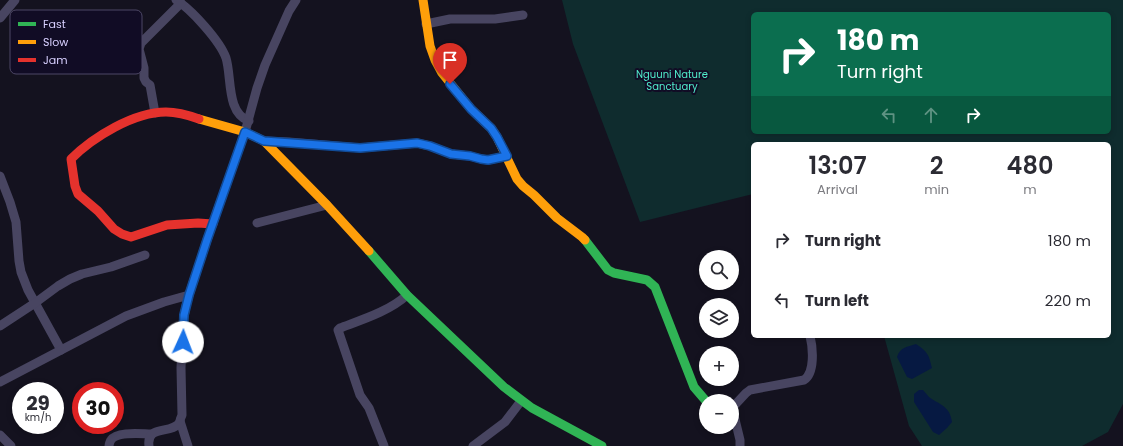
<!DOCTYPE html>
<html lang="en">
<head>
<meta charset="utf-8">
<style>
  :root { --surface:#fff; --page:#f7f7f7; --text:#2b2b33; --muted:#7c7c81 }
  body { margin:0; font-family:Poppins,sans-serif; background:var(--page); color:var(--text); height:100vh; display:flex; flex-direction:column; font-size:15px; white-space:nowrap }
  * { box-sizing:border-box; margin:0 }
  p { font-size:13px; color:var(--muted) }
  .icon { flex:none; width:22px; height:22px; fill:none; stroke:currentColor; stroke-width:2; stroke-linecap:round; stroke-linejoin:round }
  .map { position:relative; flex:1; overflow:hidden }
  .details { position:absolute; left:751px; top:142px; width:360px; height:196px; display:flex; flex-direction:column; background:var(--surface); border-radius:6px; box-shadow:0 2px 6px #0003 }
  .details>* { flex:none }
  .top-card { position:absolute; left:751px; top:12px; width:360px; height:122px; border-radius:6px; box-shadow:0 2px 6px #0003; background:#0b6e4f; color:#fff; overflow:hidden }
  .fabs { position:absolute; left:699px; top:250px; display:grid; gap:8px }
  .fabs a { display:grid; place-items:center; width:40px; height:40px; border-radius:50%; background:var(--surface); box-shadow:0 2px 6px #0003; font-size:20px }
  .speed { position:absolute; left:12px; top:382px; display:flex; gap:8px; font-size:20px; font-weight:700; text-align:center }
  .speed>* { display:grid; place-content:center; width:52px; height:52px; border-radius:50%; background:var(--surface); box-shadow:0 2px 6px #0003; line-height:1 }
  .speed small { font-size:10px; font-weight:400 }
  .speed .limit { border:6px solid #d22; background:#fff; color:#111 }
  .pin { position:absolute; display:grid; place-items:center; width:34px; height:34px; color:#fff; margin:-41px -17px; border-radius:50% 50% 50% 0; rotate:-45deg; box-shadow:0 0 4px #0007 }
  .pin .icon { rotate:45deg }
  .me { position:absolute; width:44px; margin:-22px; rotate:2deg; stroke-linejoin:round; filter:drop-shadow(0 0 3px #0008) }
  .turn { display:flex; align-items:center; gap:14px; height:84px; padding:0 20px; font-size:18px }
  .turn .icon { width:52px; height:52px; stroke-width:2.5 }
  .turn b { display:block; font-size:28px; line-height:34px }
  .lanes { display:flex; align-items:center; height:38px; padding:0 20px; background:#0003; justify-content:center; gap:20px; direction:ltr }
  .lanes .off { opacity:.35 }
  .eta { display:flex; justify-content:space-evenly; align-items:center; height:68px; text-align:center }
  .eta b { font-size:24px; font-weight:600; line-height:28px }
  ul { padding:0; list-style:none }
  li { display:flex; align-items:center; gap:12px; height:60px; padding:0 20px }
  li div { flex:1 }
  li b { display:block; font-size:15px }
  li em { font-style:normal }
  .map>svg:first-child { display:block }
  .green { fill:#0f2c2e; fill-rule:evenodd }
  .water { fill:#061942 }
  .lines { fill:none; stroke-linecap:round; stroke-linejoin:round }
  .street { stroke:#484561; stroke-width:9 }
  .fast { stroke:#30b455; stroke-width:9 }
  .slow { stroke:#ff9f0a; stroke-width:9 }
  .jam { stroke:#e5322d; stroke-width:9 }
  .route-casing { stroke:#114b97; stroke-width:10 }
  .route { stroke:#1a73e8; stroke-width:7 }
  .labels { text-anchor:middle; stroke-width:4; stroke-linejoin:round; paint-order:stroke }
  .park-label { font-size:10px; fill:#50ebcb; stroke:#110c25 }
  .key { fill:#110c25; stroke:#4d4766; stroke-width:1 }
  .key-label { font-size:11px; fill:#d8d0ff }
</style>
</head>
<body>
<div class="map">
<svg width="1123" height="446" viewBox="0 0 1123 446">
  <rect width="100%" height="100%" fill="#14121f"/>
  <path class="green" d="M562,0h561v404l-15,28 -26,14h-160l-13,-20 -25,-90h225v-192h-356v50l-113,28 -67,-178zM753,14h356v118h-356z"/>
  <g class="water">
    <path d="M916,344c12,8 13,11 16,24l-20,11 -5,-2 -10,-20c3,-10 10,-10 19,-13z"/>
    <path d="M919,390h4c2,2 4,5 6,7 11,8 21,9 23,25l-5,6 -8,7 -6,-3 -19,-30v-8z"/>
  </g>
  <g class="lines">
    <g class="street">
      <path d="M176,0c15,9 44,41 50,58 6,19 0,55 23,63"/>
      <path d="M0,18l15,-18"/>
      <path d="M426,24l24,-5h45l28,-4"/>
      <path d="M155,113l-5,-28 -4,-3 -2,-4v-10l-5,-19 2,-6 40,-40"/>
      <path d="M264,141l25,1 71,6 57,-5 13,3 21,8 19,2 11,3 7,1 19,-4"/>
      <path d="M0,176l10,26 6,20 3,39 2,11 7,18 33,60"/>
      <path d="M257,223l70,-18"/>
      <path d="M0,326l35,-23 23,-17 12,-7 12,-5 29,-7 34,-12"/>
      <path d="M0,382l126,-66 38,-14 25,-7"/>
      <path d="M724,401h1"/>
      <path d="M732,407l8,33v6"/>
      <path d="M732,408l14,-15 4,-3 54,-10c11,-7 9,-32 6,-44"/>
      <path d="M180,421l8,25"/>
      <path d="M0,435l11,11"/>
      <path d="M109,446c0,-1 1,-5 2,-6 6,-9 31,-6 40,-6"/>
      <path d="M149,446c-3,-22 23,-11 31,-24 0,-1 1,-5 2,-7l-1,-47 2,-45 3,-17 3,-11 18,-55 38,-108 12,-44 8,-23 24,-54 7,-11"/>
      <path d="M384,446l-15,-38 -9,-13 -22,-65 2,-2c21,-8 50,-17 67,-33"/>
      <path d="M473,446l32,-24 16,-21"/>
    </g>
    <g class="fast">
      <path d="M585,240l23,30 6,3 33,7 8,7 39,100 12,14"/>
      <path d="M369,251l38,44 97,92 28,21 70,38"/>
    </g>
    <g class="slow">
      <path d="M423,0l7,46 5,14 7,13 29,36 20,19 6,9 20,42 6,7 11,9 23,23 25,19 3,3"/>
      <path d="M199,119l46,13 19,9 63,64 42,46"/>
    </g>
    <path class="jam" d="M199,119c-11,-4 -22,-7 -33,-7 -32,0 -73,25 -95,47l4,27 3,8 20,17 16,18 8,5 9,3 36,-12 31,-2 15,1"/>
  </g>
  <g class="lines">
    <defs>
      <path id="route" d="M183,342l1,-27 5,-20 18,-55 38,-108 19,9 96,7 57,-5 13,3 21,8 19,2 11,3 7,1 19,-4 -10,-19 -6,-9 -20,-19 -21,-25"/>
    </defs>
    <use href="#route" class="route-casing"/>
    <use href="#route" class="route"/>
  </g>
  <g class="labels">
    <g class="park-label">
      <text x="672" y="78">Nguuni Nature<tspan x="672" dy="12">Sanctuary</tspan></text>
    </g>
  </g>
  <rect x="10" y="10" width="132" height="64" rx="6" class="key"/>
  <rect x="18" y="22" width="18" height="4" fill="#30b455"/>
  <rect x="18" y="40" width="18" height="4" fill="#ff9f0a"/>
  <rect x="18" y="58" width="18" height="4" fill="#e5322d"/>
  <g class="key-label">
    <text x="43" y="28">Fast</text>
    <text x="43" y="46">Slow</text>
    <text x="43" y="64">Jam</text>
  </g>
</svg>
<div class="fabs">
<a><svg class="icon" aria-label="search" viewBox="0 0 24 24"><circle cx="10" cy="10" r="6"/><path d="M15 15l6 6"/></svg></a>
<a><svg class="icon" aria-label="layers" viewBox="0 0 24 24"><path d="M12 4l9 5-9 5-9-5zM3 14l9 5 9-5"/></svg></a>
<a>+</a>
<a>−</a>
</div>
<div class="speed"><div>29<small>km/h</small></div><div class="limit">30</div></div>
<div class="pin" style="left:450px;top:84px;background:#d93025"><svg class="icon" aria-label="arrive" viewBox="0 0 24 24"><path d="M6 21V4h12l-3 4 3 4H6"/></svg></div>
<svg class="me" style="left:183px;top:342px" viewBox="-20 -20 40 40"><circle r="19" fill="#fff"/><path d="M0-13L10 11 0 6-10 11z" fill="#1a73e8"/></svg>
<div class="top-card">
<div class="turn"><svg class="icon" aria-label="right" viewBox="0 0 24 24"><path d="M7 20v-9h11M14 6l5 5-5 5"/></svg><div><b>180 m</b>Turn right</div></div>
<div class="lanes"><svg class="icon off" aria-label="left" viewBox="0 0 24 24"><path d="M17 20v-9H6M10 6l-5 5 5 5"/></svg><svg class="icon off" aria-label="ahead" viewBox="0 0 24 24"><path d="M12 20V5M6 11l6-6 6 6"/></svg><svg class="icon" aria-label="right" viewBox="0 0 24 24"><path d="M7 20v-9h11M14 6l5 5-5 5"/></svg></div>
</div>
<section class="details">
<div class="eta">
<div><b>13:07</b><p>Arrival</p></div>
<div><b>2</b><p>min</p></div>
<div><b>480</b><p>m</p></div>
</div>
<ul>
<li><svg class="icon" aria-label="right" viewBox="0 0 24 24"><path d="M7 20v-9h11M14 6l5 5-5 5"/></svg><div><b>Turn right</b></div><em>180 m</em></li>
<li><svg class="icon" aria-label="left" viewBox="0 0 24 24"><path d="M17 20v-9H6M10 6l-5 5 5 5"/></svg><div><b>Turn left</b></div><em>220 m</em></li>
</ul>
</section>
</div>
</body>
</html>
